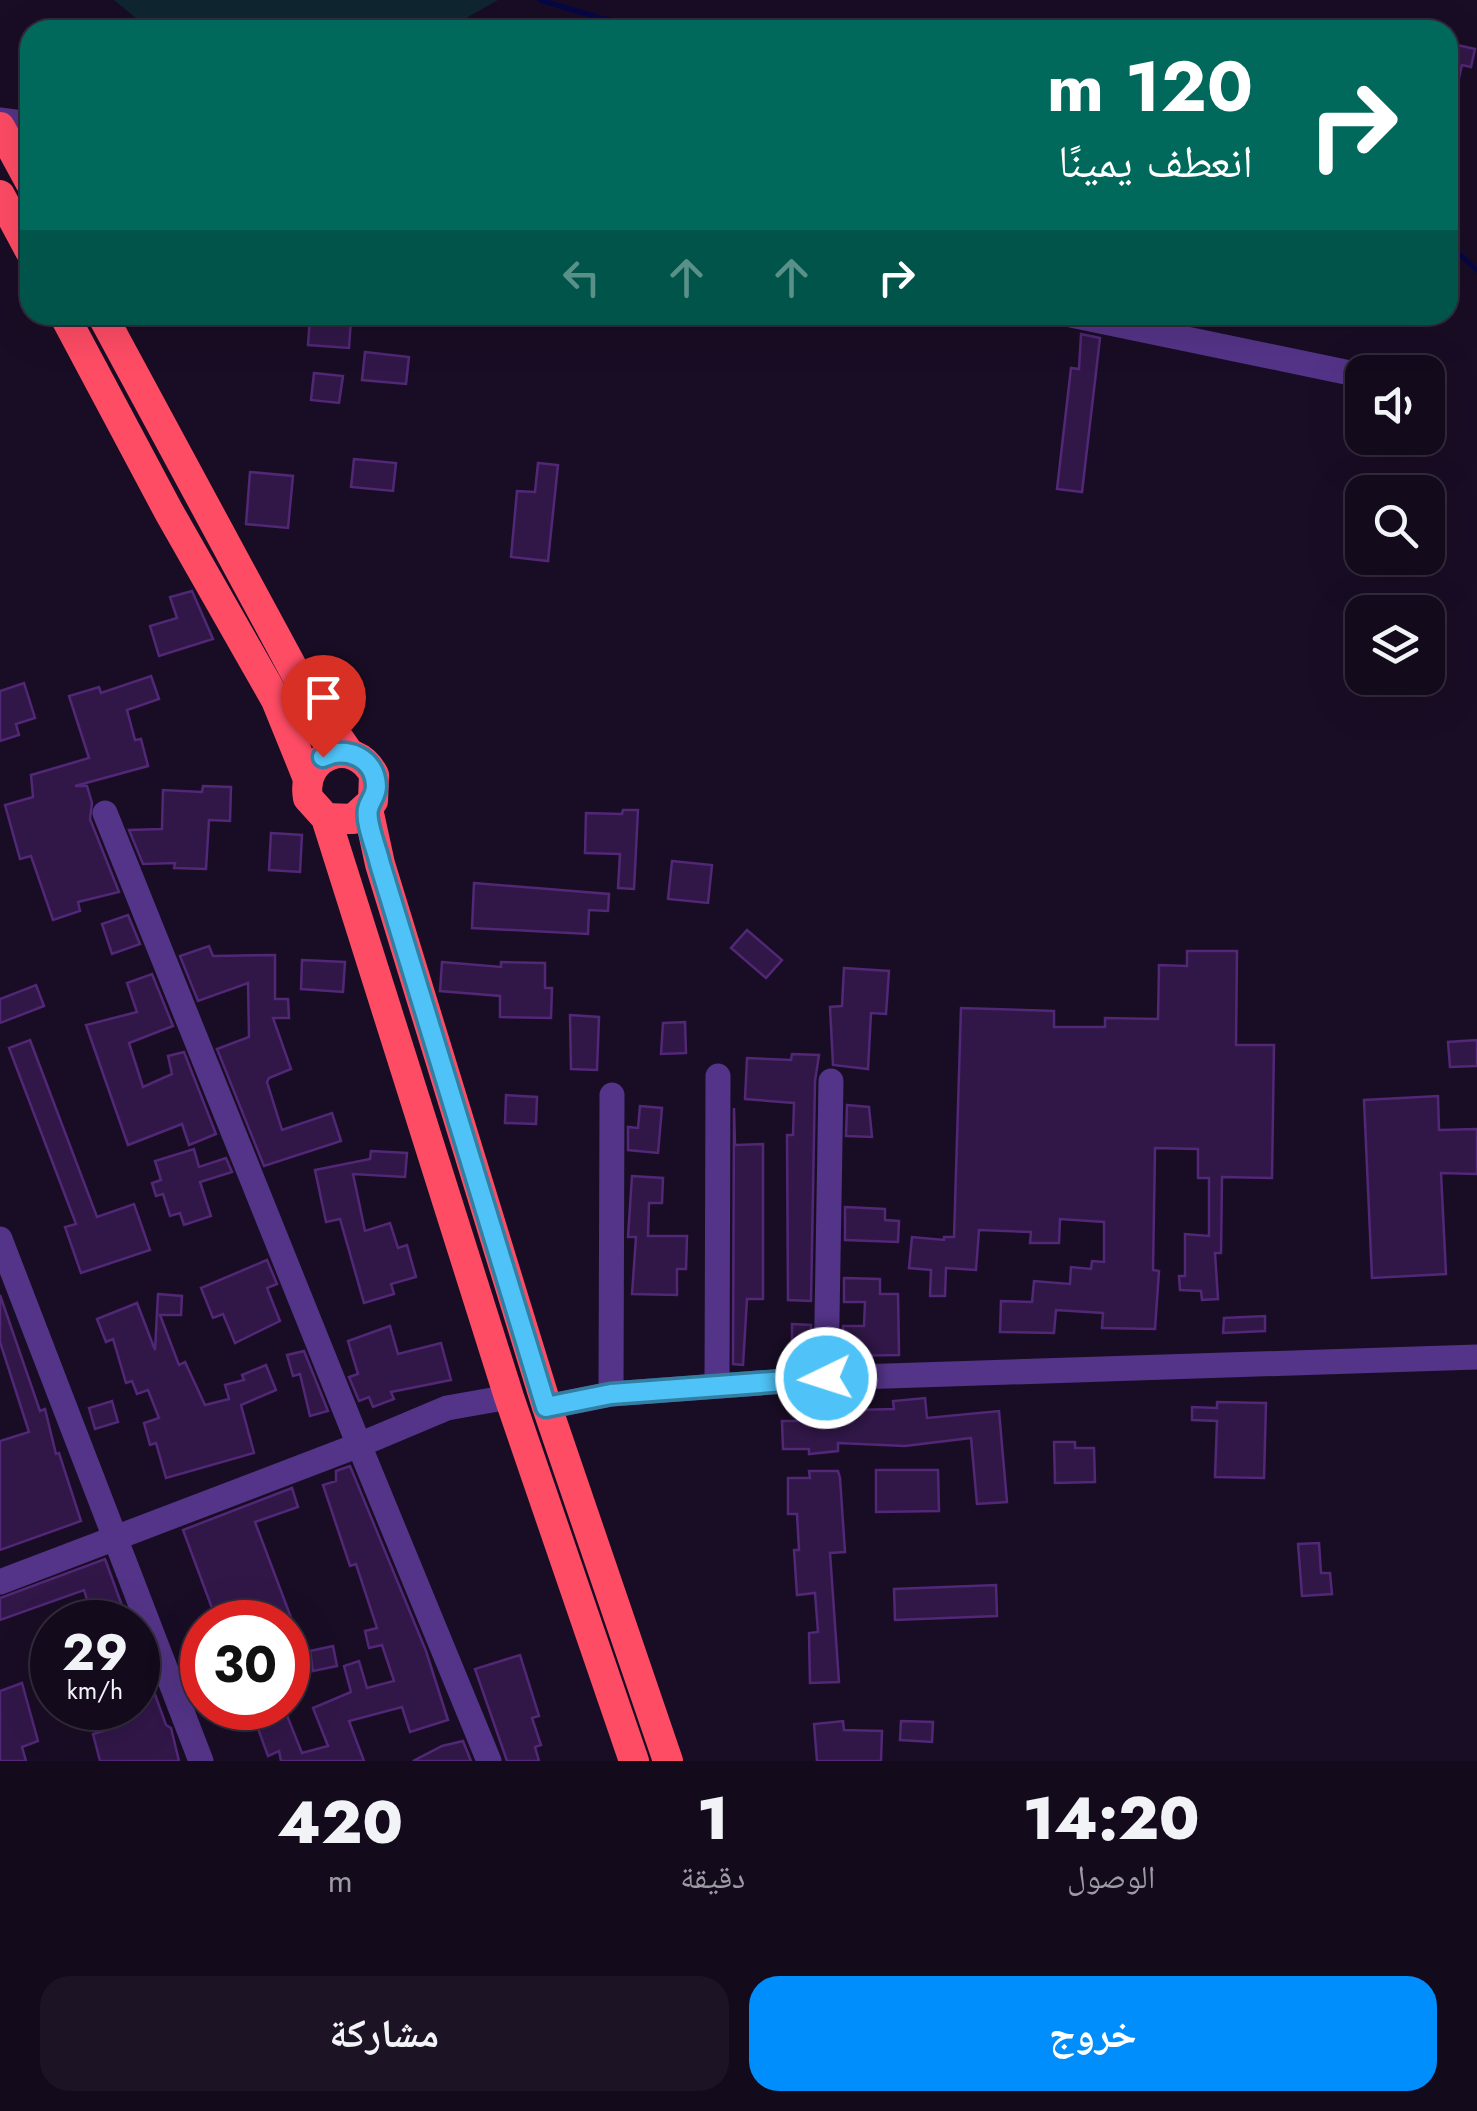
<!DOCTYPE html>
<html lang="ar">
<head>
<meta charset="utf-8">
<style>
  :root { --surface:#130a1c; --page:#1c1325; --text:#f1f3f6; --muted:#9d9aa3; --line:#322b3b; --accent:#008efc }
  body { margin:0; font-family:Jost,"Noto Naskh Arabic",sans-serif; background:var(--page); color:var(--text); direction:rtl; height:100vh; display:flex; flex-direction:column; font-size:38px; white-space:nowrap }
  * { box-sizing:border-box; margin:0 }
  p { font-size:32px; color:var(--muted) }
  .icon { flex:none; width:55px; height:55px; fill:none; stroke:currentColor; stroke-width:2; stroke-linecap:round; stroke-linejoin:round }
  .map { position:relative; height:1761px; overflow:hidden; direction:ltr }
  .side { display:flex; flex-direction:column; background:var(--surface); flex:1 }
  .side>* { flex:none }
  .banner { position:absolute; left:20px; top:20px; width:1438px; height:305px; border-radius:30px; box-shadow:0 10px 40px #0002,0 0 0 2px var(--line); direction:rtl; background:#00695c; color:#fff; overflow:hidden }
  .tools { position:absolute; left:1345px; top:355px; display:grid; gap:20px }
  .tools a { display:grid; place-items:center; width:100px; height:100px; border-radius:20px; background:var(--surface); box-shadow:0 10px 40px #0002,0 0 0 2px var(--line); font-size:50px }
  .speed { position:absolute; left:30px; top:1600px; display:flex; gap:20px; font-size:50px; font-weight:700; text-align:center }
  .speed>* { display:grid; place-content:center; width:130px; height:130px; border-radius:50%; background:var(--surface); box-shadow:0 10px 40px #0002,0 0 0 2px var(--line); line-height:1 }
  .speed small { font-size:25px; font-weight:400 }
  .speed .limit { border:15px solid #d22; background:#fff; color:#111 }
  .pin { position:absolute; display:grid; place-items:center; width:85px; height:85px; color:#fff; margin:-102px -42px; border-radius:50% 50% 50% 0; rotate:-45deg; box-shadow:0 0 10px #0007 }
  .pin .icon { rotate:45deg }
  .me { position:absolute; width:110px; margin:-55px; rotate:266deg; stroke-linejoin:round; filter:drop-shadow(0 0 8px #0008) }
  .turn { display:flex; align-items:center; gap:35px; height:210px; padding:0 40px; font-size:45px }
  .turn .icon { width:130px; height:130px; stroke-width:2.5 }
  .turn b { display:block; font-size:70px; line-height:85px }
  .lanes { display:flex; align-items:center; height:95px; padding:0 40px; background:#0003; justify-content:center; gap:50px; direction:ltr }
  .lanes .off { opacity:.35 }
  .eta { display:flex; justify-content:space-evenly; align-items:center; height:170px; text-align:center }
  .eta b { font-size:60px; font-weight:800; line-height:70px }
  .action { display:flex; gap:20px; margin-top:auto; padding:20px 40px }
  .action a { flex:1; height:115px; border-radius:30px; background:var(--accent); color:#fff; font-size:40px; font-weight:800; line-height:115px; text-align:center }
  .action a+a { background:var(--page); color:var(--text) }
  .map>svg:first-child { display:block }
  .green { fill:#0f2630 }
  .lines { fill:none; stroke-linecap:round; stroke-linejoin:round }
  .stream { stroke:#060745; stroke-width:5 }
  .building { fill:#311748; stroke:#512776; stroke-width:2.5 }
  .minor { stroke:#543488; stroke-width:25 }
  .highway { stroke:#ff4c65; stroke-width:30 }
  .route-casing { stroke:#337fa1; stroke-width:25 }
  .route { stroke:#4fc3f7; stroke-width:18 }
</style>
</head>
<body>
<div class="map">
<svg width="1477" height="1761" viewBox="0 0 1477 1761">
  <rect width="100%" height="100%" fill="#190d25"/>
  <path class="green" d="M114,0h384l-30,17 -2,13h-316z"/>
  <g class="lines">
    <g class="stream">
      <path d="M540,0l60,18 73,12"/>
      <path d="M1448,244l29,26"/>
    </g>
  </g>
  <g class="building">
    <path d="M1448,43l27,6 -4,18 -9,-2 -9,39 -5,-1z"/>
    <path d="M310,317l41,3 -2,28 -41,-3z"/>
    <path d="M1081,334l19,4 -18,154 -25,-3 14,-121 8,1z"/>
    <path d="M365,352l44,5 -3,27 -44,-4z"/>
    <path d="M314,373l29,3 -4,27 -28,-3z"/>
    <path d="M354,459l42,4 -3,28 -42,-4z"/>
    <path d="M538,463l20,2 -10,96 -37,-4 6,-66 18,1z"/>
    <path d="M250,472l43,4 -5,52 -42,-4z"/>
    <path d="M192,591l21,48 -54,17 -9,-30 27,-8 -7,-21z"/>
    <path d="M151,676l8,23 -32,11 8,30 6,-1 7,27 -73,20h12l5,17 -2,16 29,73 -41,10 2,9 -27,9 -22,-64 -11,3 -15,-54 28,-8 -2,-22 58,-17 -20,-62 30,-9 2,6z"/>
    <path d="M24,683l11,35 -19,6 3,11 -19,6v-50z"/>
    <path d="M203,786l28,1 -1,34 -21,-1 -3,49 -32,-1 1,-5 -32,1 -14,-34 33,-1 1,-39 39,2z"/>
    <path d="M623,810h15l-4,79 -16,-1 2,-34 -35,-1 1,-40 36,1z"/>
    <path d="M271,833l31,2 -2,37 -31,-2z"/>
    <path d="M672,861l40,4 -4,38 -40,-4z"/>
    <path d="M474,883l135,11 -1,17 -19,-1 -1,24 -116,-6z"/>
    <path d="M128,915l12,29 -28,10 -10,-30z"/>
    <path d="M747,930l35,30 -16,18 -35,-30z"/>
    <path d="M209,946l4,10 62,-1v44h13l1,19h-16l18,51 -22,9 -2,4 15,48 50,-17 9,28 -77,25 -47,-117 32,-12 -1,-54 -50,18 -18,-45z"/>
    <path d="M1187,951h50l-1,94h38l-2,133 -50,-1 -1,76h-6l3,46 -16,1 -1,-9 -21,-1 -1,-14h6v-42l24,2v-58h-11v-29l-43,-1 -2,122 6,1 -4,58 -53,-1 1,-15 -47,-3 -2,23 -54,-1 1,-31 31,1 2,-21 36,3 1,-17 20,2 1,-8 12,1v-40l-44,-3 -1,24h-29l1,-11 -52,-2 -3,40 -30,-2 -1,28h-15l1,-26 -22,-2 3,-31 32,3v-3h10l7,-229 93,3v16h51v-9l53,1 1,-54 28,1z"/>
    <path d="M302,960l43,2 -2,30 -42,-3z"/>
    <path d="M442,962l59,5v-5l44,1v25h7l-1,30 -51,-1v-21l-60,-5z"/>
    <path d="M844,968l45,3 -3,43 -15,-1 -3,56 -35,-4 -3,-58 12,-1z"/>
    <path d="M152,974l21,52 -44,17 14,44 29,-13 -4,-18 16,-4 32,82 -27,11 -7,-21 -54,21 -42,-120 51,-13 -10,-29z"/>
    <path d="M36,985l8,21 -44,17v-24z"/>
    <path d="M570,1015l29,2 -2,53 -26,-1z"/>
    <path d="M685,1022l1,31 -25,1 2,-31z"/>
    <path d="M30,1040l67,177 37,-13 16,46 -69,23 -16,-46 11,-3 -67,-176z"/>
    <path d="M1477,1040v26l-27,1 -2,-25z"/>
    <path d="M792,1054l27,1 -4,26 -4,220 -23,-1 -1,-165h6l1,-32 -49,-4 2,-41 44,2z"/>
    <path d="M506,1095l31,2 -1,27 -31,-1z"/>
    <path d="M1438,1096l1,34 38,-1v45l-36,-1 5,101 -74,4 -8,-178z"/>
    <path d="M847,1105l22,2 3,30 -26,-1z"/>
    <path d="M640,1106l22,2 -4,45 -30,-3v-23l10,1z"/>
    <path d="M734,1108l1,37 28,-1v155h-16l-4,66 -10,-1z"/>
    <path d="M194,1149l5,18 27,-9 6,14 -32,10 11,34 -27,9 -4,-12 -10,3 -7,-22 -7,2 -4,-13 9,-3 -6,-19z"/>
    <path d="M371,1151l36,2 -2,24 -52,-3 12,57 25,-8 8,25 9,-3 9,32 -25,7 3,10 -30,9 -24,-84 -14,3 -11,-52 55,-11z"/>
    <path d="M632,1176l31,2 -1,25h-13l-1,33h39l-1,33h-9v26l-45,-1 4,-57h-8z"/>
    <path d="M845,1207l40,2v11l14,1 -1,21 -53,-2z"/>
    <path d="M267,1260l10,24 -10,4 13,33 -45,22 -12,-29 -10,4 -12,-30z"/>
    <path d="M844,1278l36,1v15h18l1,61 -56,1v-30h21l1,-24h-21z"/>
    <path d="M158,1294l24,2 -1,19h-21l19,50 6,-3 20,43 24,-6 -4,-14 19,-5 -2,-5 24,-10 10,25 -35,15 13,48 -88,25 -10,-35 -6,2 -6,-22 15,-5 -11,-28 -11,4 -5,-13 -6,2 -13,-44 -7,3 -9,-23 40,-16 18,47z"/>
    <path d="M0,1295l40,116 5,-2 11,45 3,-1 22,68 -81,29v-109l29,-9 -29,-90z"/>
    <path d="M1265,1316v15l-42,2 1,-15z"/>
    <path d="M792,1324l19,1 -1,32h-18z"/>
    <path d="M390,1326l8,28 43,-11 10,37 -60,12 3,7 -21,8 -4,-10 -10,4 -10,-24 9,-3 -10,-33z"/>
    <path d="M304,1351l24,60 -18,5 -10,-42 -7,2 -6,-21z"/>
    <path d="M925,1398l2,20 72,-7 8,91 -30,2 -6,-66 -66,8 -67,-3v8l-29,3v-5h-26l-1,-28h25v-10l87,-2 -1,-8z"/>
    <path d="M112,1401l6,21 -23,7 -6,-21z"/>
    <path d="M1217,1402l49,1 -2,75 -49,-1 2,-56 -25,-1v-13l25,1z"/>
    <path d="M1054,1442h21v6h19l1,34 -40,1z"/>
    <path d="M350,1466l76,185 22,69 -38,12 -8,-25 -53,14 15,40h-83l-2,-10 -11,5 -12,-33 -6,1 -3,-16h37l18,45 26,-7 -15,-38 38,-16 -7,-26 15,-5 8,27 27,-7 -12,-36 -13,3 -4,-17 12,-3 -21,-64 -6,2 -27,-81 13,-4v-10z"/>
    <path d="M876,1470h62l1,41 -63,1z"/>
    <path d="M809,1471h29l2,7 5,74 -15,1 9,129 -29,1 -1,-50 9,-1 -3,-39 -18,2 -3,-45h5l-2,-36h-9v-36h22z"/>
    <path d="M292,1488l6,19 -43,15 49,130 -16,6v-36h-64l-1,-5 -7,2 -33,-89z"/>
    <path d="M1319,1543l2,30h9l2,21 -30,2 -4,-52z"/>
    <path d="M105,1559l23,63h-34l-10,-32 -84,30v-22z"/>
    <path d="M996,1585l1,31 -102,4 -1,-31z"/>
    <path d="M333,1646l4,20 -24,5 -3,-20z"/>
    <path d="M520,1655l19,61 -7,2 9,27 -6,2 4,14h-32l-32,-92z"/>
    <path d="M22,1683l16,58 -16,6 4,14h-26v-70z"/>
    <path d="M153,1689l13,36 5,3 8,33h-79l-7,-27 20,-6 -7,-20h32v-14z"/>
    <path d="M843,1721l1,9 38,1 -1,30h-64l-3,-37z"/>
    <path d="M901,1721l32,1 -1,20 -32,-2z"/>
    <path d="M463,1741l8,20h-58l29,-15z"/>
  </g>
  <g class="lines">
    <g class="minor">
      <path d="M0,120l30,4"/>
      <path d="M1071,315l284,59"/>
      <path d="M105,813l254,632 88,-37 62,-11"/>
      <path d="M0,1239l201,522"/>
      <path d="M826,1378l5,-297"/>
      <path d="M717,1385l1,-309"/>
      <path d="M611,1394l1,-299"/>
      <path d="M547,1407l64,-13 215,-16 651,-21"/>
      <path d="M0,1582l359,-137 130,316"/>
    </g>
    <g class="highway">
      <path d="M0,127l30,55"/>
      <path d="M0,195l30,56"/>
      <path d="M64,315l105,197 107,188 32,79"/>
      <path d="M102,315l201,372 46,66"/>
      <path d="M368,809l12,55 167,543 121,354"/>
      <path d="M326,818l27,1 20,-18 1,-26c-20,-40 -74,-21 -66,23l18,20 183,579 125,364"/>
    </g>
  </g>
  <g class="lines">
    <defs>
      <path id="route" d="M323,757c23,-11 52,0 53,29 0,10 -6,14 -8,23 -3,14 9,40 12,55l166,543 65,-13 215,-16"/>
    </defs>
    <use href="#route" class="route-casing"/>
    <use href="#route" class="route"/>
  </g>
</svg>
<div class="tools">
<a><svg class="icon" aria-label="sound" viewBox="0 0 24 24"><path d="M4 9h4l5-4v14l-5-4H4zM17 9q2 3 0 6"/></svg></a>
<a><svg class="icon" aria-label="search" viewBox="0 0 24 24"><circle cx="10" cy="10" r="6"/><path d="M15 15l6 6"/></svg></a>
<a><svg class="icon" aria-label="layers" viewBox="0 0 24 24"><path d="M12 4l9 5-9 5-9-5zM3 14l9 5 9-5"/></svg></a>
</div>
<div class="speed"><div>29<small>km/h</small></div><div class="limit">30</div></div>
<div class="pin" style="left:323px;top:757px;background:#d93025"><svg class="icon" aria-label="arrive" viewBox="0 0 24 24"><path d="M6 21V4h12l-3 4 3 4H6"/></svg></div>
<svg class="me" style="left:826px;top:1378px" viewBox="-20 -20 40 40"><circle r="17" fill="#4fc3f7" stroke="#fff" stroke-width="3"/><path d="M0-11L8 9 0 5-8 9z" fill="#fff"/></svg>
<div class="banner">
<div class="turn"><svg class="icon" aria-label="right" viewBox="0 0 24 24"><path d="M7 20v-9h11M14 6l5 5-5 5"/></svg><div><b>120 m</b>انعطف يمينًا</div></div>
<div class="lanes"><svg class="icon off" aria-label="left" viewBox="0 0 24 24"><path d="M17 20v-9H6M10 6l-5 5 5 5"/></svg><svg class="icon off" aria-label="ahead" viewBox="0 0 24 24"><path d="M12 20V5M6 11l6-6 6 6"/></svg><svg class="icon off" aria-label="ahead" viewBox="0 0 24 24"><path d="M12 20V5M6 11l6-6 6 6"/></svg><svg class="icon" aria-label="right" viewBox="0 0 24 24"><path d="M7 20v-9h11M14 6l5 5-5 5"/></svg></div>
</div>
</div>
<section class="side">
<div class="eta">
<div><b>14:20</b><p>الوصول</p></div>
<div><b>1</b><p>دقيقة</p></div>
<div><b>420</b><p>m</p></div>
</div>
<div class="action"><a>خروج</a><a>مشاركة</a></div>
</section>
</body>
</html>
